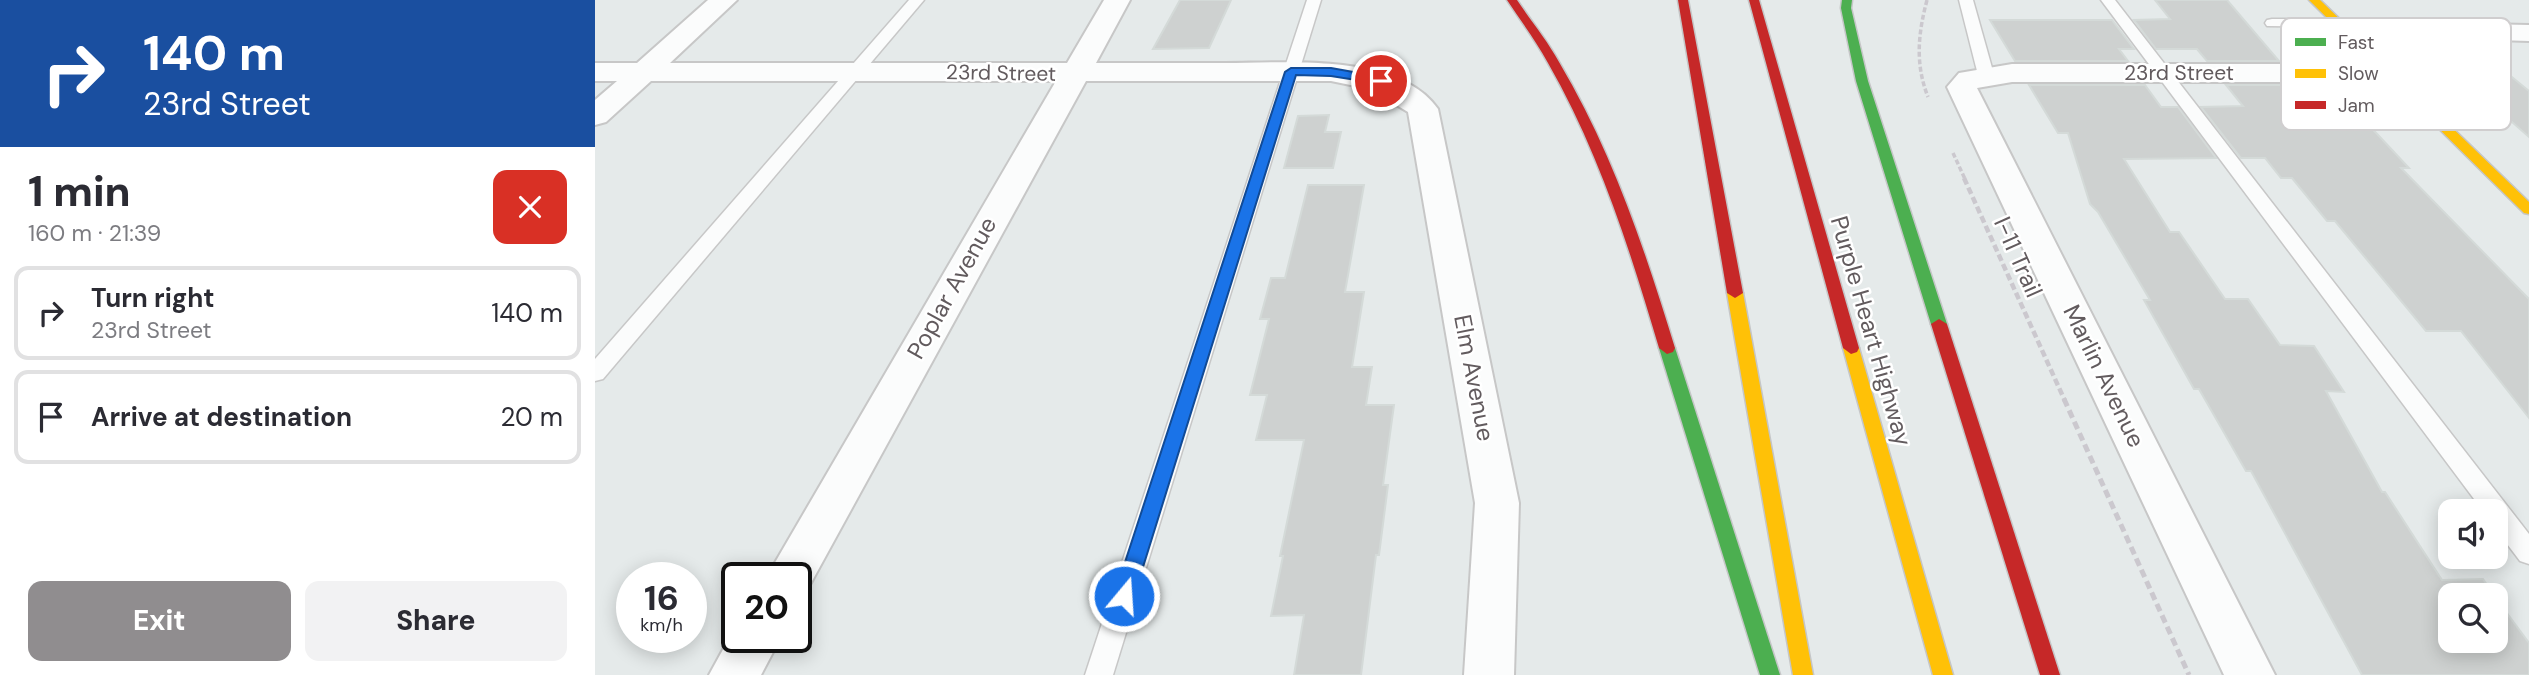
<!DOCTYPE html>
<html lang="en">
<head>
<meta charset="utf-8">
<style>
  :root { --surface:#fff; --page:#f2f2f3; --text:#2b2b33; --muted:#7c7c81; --line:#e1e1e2; --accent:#908d8f }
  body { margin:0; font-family:"DM Sans",sans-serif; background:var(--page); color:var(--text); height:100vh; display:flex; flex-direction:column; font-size:26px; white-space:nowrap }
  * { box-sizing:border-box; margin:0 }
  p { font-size:23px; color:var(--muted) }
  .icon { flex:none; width:38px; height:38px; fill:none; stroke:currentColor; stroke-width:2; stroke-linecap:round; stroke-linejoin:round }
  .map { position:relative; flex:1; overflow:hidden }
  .drawer { display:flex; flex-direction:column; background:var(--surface); width:595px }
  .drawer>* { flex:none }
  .guide { background:#1a4fa0; color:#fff; overflow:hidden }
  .controls { position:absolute; left:1843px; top:499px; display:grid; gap:14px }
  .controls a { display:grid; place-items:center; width:70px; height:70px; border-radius:14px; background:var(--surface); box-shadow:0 4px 18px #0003; font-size:35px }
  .speed { position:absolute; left:21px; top:562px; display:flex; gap:14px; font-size:35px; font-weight:700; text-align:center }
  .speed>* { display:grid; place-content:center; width:91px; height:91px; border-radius:50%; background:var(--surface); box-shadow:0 4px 18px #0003; line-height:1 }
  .speed small { font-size:18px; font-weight:400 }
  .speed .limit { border:4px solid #111; border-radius:10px; background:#fff; color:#111 }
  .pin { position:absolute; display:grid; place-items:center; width:60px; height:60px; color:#fff; margin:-30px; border:4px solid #fff; border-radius:50%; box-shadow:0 2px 7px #0007 }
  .me { position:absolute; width:77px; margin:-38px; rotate:18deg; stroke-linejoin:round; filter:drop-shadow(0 0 5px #0008) }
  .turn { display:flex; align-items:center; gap:24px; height:147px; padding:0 28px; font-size:32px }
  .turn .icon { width:91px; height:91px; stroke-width:2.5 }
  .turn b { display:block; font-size:49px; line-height:60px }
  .round { display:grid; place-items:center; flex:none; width:74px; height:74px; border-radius:14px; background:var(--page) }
  .headline { display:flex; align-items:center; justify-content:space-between; height:119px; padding:0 28px }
  h1 { font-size:42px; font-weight:800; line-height:52px }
  .primary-button { display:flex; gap:14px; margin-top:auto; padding:14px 28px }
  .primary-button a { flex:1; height:80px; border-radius:14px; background:var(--accent); color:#fff; font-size:28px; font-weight:800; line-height:80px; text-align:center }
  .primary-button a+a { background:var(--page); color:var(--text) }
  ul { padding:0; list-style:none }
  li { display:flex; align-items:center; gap:21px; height:94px; margin:0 14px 10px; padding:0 14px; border:4px solid var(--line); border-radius:14px }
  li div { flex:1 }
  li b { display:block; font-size:26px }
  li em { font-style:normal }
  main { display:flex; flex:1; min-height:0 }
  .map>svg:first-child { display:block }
  .building { fill:#ced1d0; stroke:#d4dad8; stroke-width:2 }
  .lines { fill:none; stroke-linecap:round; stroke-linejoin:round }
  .lane-casing { stroke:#c7c7c7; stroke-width:3 }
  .street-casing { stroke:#c7c7c7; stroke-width:4 }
  .fast-casing { stroke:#c5c6c7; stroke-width:3 }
  .slow-casing { stroke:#c5c6c7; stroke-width:3 }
  .jam-casing { stroke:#c5c6c7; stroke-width:3 }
  .path-far2 { stroke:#cbc8ce; stroke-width:3.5; stroke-dasharray:5 2.5; stroke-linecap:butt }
  .path-far1 { stroke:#cbc8ce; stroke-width:4.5; stroke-dasharray:7 3.5; stroke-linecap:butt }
  .path { stroke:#cbc8ce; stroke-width:5; stroke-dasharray:8 4.5; stroke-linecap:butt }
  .lane { fill:#fbfcfc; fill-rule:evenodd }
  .street { fill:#fbfcfc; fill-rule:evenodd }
  .fast { fill:#4caf50; fill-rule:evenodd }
  .slow { fill:#ffc107; fill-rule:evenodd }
  .jam { fill:#c62828; fill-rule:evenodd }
  .route { fill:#1a73e8; stroke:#114b97; stroke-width:2 }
  .labels { text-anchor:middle; stroke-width:5; stroke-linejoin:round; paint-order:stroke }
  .far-street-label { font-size:21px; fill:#625b5e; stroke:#fff }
  .street-label { font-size:24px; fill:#625b5e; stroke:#fff }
  .key { fill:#fff; stroke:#d0cecf; stroke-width:2 }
  .key-label { font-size:19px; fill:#625b5e }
</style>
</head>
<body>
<main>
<section class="drawer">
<div class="guide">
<div class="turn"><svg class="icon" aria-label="right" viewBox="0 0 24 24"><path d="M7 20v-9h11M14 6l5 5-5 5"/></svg><div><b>140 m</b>23rd Street</div></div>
</div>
<div class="headline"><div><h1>1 min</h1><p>160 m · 21:39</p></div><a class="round" style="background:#d93025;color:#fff"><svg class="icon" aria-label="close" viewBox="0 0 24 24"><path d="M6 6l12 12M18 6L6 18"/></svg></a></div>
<ul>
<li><svg class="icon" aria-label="right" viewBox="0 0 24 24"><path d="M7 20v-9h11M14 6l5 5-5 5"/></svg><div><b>Turn right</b><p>23rd Street</p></div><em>140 m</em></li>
<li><svg class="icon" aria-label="arrive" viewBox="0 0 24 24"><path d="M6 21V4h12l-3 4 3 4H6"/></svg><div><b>Arrive at destination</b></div><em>20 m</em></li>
</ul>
<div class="primary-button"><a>Exit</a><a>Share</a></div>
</section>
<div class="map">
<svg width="1934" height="675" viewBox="0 0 1934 675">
  <rect width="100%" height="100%" fill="#e5eaea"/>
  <g class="building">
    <path d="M585,0h51l-22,48 -56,1z"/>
    <path d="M1560,0h72l52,61h-72l-10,-12h-41l-22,-29 36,-1z"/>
    <path d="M1395,20h122l22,29h-15l9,12h-113z"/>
    <path d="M1851,64h50l33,27v46z"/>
    <path d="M1434,85h116l16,22h17l38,51 -92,1 46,73h9l46,67h23l32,46 34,1 30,46 -18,-1 56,101h3l57,88 41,-1 11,16h-44v45h45v-43l34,46v32h-167l-111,-204h-5l-47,-82h-5l-50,-89h6l-52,-88 -8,-8 -22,-71h-10z"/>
    <path d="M1631,85h72l17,21 35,-1 59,63h-8l128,131v119l-68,-87h-35l-91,-110h-8l-35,-43h-11l-16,-20h-24l-40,-51 42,-1z"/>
    <path d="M734,115l-4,17h16l-8,36h-49l14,-52z"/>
    <path d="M713,185h56l-19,107h19l-12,75h20l-6,38h28l-11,80h5l-9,70h-3l-15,120h-67l10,-60 -33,1 12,-60h-3l24,-116h-48l11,-45h-17l19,-76h-9l11,-41h14z"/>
  </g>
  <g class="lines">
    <defs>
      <g id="lane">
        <path d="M314,0h15l-321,379 -8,2v-22z"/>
        <path d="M712,0h14l-208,675h-28z"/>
        <path d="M1364,0h14l21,75 -2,3 -6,2 -8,-5z"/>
        <path d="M1506,0h14l414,534v30l-9,-3 -25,-33v-17h-12z"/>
        <path d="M1677,19h66l7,4 -7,4 -71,-1 -2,-3 2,-3z"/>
      </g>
      <g id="street">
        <path d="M113,0h29l-67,63h397l37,-63h26l-34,63c43,0 86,0 129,0 60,0 174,-11 213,46l81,394 -5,172h-50l11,-172 -67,-391 -38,-23 -39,-8h-245l-280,511 -10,4v-18h-30l290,-497h-405l-45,41 -11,3v-25l22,-19h-22v-18h42z"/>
        <path d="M1748,21l186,4v16l-196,-6 -4,-6 4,-6z"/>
        <path d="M1417,64h377l10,3 5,6 -5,6 -10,3h-377l-35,6 298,587h-51l-277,-588 12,-14z"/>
        <path d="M142,624v13h44l-20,38h-52z"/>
      </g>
      <g id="fast">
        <path d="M1247,0h10l-1,8 17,73 79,243 -3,4 -5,1 -8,-5 -75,-243 -15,-73z"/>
        <path d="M1072,342l8,6 105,327h-20l-101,-327z"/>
      </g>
      <g id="slow">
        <path d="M1714,0h11l209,202v12l-5,-1z"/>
        <path d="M1140,288l8,5 70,382h-20l-66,-382z"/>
        <path d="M1256,342l8,6 94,327h-20l-90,-327z"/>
      </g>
      <g id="jam">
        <path d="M912,0h10c14,21 30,40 42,62 53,89 86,188 116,286l-2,4 -6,2 -8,-6c-29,-98 -60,-196 -111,-285 -12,-22 -27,-42 -41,-63z"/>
        <path d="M1083,0h10l55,293 -8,5 -8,-5z"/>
        <path d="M1154,0h10l100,348 -2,4 -6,2 -8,-6z"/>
        <path d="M1344,319l8,5 113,351h-20l-109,-351z"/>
      </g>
    </defs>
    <use href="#lane" class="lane-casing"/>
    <use href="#street" class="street-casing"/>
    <use href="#fast" class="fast-casing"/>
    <use href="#slow" class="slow-casing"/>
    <use href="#jam" class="jam-casing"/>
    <g class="path-far2">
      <path d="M1332,0c-9,34 -12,64 1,97"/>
      <path d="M1358,153l12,26"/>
    </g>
    <path class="path-far1" d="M1369,178l101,223"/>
    <path class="path" d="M1469,399l125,276"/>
    <use href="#lane" class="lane"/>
    <use href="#street" class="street"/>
    <use href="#fast" class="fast"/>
    <use href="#slow" class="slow"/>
    <use href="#jam" class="jam"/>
  </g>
  <path class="route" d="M736,68l50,9 6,4 -6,3 -50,-8 -35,-1 -162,521 -3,6 -7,2 -7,-2 -3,-6 171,-524 6,-4z"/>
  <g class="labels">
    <g class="far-street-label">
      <text transform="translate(406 73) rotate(1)" y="7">23rd Street</text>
      <text x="1584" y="80">23rd Street</text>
    </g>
    <g class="street-label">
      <text transform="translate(1423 257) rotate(66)" y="8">I-11 Trail</text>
      <text transform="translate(357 288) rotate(-61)" y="8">Poplar Avenue</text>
      <text transform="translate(1276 331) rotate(74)" y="8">Purple Heart Highway</text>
      <text transform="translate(1509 376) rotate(64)" y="8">Marlin Avenue</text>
      <text transform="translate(879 378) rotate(79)" y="8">Elm Avenue</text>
    </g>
  </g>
  <rect x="1686" y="18" width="230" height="112" rx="10" class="key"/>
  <rect x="1700" y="38" width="31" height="8" fill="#4caf50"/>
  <rect x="1700" y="69" width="31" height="9" fill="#ffc107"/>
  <rect x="1700" y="101" width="31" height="8" fill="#c62828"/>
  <g class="key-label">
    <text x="1743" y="49">Fast</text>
    <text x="1743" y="80">Slow</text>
    <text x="1743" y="112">Jam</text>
  </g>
</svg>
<div class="controls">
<a><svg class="icon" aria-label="sound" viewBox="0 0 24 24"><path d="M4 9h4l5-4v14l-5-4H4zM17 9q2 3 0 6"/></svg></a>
<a><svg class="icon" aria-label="search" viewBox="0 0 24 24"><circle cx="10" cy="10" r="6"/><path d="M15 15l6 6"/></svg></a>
</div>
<div class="speed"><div>16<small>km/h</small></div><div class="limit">20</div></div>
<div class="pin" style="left:786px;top:81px;background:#d93025"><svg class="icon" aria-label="arrive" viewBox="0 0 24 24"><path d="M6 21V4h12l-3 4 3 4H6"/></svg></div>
<svg class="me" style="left:529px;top:596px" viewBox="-20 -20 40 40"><circle r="17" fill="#1a73e8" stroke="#fff" stroke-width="3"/><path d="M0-11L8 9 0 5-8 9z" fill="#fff"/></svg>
</div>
</main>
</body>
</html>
